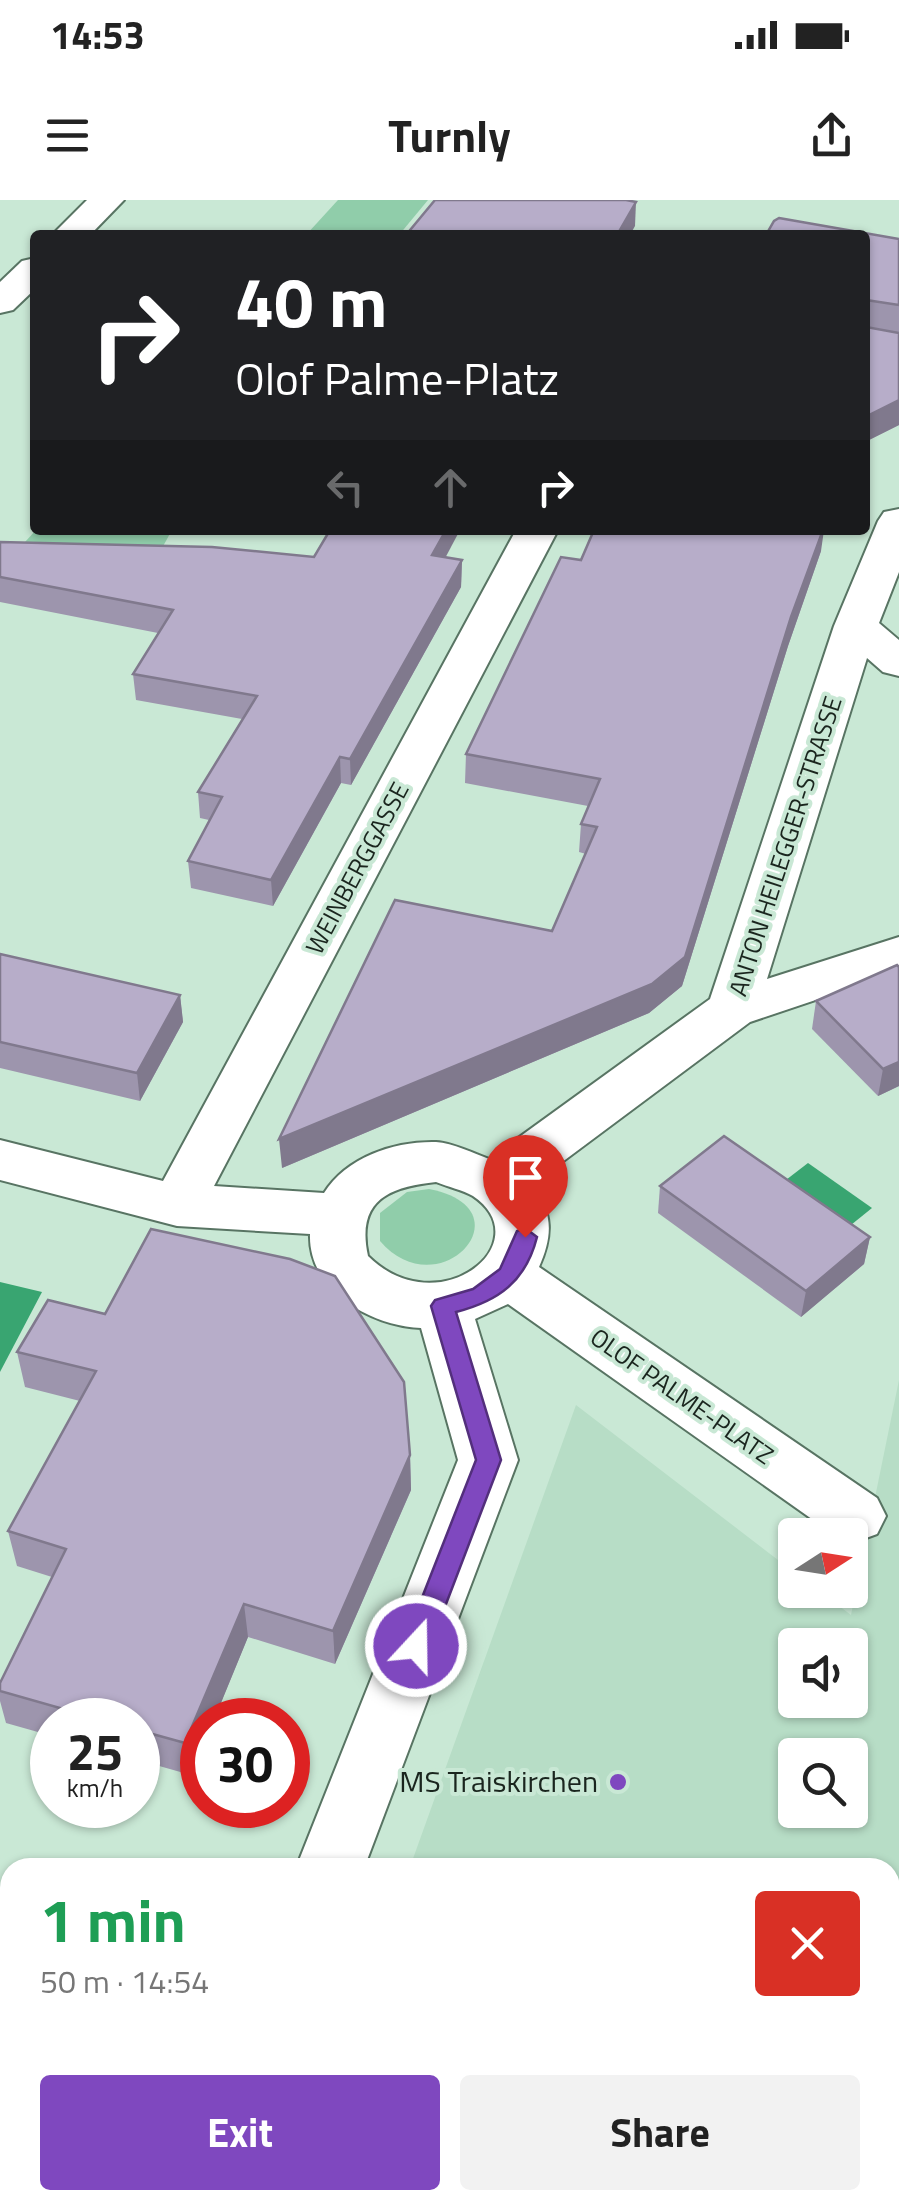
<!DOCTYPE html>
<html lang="en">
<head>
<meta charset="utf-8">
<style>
  :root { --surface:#fff; --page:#f2f2f2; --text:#222; --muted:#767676; --accent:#7f48bf }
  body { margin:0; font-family:"Titillium Web",sans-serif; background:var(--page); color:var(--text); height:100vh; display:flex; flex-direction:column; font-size:38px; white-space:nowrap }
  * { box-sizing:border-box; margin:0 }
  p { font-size:32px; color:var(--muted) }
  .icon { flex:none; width:55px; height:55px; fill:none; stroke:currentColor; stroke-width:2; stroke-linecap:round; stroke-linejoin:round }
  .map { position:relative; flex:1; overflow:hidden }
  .sheet { position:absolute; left:0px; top:1658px; width:900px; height:352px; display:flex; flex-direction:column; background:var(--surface); border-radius:30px 30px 0 0; box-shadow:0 2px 8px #0004 }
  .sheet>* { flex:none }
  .hud { position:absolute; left:30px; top:30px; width:840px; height:305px; border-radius:10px; box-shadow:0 2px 8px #0004; background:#202124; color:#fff; overflow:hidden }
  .needle { width:65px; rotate:78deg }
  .buttons { position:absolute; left:778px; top:1318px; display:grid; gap:20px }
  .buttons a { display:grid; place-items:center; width:90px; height:90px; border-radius:10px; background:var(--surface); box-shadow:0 2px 8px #0004; font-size:50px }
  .speed { position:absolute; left:30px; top:1498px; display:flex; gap:20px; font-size:50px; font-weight:700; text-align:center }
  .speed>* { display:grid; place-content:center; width:130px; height:130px; border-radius:50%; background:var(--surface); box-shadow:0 2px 8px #0004; line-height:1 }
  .speed small { font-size:25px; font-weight:400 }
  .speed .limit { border:15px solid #d22; background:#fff; color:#111 }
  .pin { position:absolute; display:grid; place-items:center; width:85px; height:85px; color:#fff; margin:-102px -42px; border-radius:50% 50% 50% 0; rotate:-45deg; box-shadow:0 0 10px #0007 }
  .pin .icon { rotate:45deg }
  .me { position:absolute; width:110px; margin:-55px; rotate:21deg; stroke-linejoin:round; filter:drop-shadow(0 0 8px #0008) }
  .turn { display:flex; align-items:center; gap:35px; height:210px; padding:0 40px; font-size:45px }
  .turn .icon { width:130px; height:130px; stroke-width:2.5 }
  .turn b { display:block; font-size:70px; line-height:85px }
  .lanes { display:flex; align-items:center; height:95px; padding:0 40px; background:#0003; justify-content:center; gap:50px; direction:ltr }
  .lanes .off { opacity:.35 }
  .round { display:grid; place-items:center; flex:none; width:105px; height:105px; border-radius:10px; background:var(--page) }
  .overview { display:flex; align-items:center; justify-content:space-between; height:170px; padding:0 40px }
  h1 { font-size:60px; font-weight:700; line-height:75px; color:#1e9e55 }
  .cta { display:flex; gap:20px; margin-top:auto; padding:20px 40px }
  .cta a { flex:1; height:115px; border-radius:10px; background:var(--accent); color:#fff; font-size:40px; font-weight:700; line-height:115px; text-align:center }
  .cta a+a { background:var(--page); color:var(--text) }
  .status { display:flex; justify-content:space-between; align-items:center; height:70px; padding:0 50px; background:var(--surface); direction:ltr }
  .status svg { height:28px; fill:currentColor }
  header { display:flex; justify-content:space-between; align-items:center; height:130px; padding:0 40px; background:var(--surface); font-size:45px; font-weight:700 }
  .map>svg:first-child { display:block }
  .built { fill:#b7ddc6; fill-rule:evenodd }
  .green { fill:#90cdaa }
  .water { fill:#39a571 }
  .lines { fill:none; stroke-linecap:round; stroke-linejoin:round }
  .minor-casing { stroke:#587463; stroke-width:4 }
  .minor { fill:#fff; fill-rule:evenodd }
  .wall { fill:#9d95ad }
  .shaded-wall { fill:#80798d }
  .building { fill:#b7adc9; stroke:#80798d; stroke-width:2.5 }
  .route { fill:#7f48bf; stroke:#532f7c; stroke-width:2.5 }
  .poi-dot { fill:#7f48bf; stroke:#c9e8d5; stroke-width:4 }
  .labels { text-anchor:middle; stroke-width:8; stroke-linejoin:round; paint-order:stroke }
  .street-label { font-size:25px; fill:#1a251e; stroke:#c9e8d5 }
  .near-poi-label { font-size:30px; fill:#1a251e; stroke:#c9e8d5; text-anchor:end }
</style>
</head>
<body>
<div class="status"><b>14:53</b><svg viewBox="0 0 49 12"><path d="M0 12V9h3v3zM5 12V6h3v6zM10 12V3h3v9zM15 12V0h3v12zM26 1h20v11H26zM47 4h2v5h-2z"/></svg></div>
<header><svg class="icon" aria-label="menu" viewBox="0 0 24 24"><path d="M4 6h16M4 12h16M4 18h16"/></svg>Turnly<svg class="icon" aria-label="share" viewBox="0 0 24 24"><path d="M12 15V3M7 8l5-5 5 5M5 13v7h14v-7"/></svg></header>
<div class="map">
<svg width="899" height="2009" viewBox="0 0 899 2009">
  <rect width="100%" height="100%" fill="#c9e8d5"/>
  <path class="built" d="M899,1180v829h-612l3,-9h600v-332l-480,-1 166,-462 219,168v17h23l33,25zM795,1445h55v55h-55zM795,1555h55v55h-55z"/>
  <g class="green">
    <path d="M338,0h90l-29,35h-93z"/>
    <path d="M36,330h136l-21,38 -151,-1v-25h25z"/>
    <path d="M429,989c102,20 10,121 -49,52v-28l27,-21z"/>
  </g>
  <g class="water">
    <path d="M808,963l64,45 -26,21 -64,-46z"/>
    <path d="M0,1082l42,10 -42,80z"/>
  </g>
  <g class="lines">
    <defs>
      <g id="minor">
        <path d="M87,0h37l-34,35h-38z"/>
        <path d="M35,58v31l-22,21 -13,3v-31l22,-21z"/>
        <path d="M899,309v63l-20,51 20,17v36l-16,-4 -16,-14 -100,321 132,-42v35l-149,50 -220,164c25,25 22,52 9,81l338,231 9,18 -9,18 -22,8 -5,-7 -17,-1 -325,-230 -33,15 43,141 -154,408h-68l162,-408 -37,-132c-51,-2 -113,-38 -111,-94l-133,-8 -177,-46v-40l163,41 353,-651h42l-344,656 110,7c23,-36 70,-52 112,-51 17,1 37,11 53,17l221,-160 124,-373 44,-105 6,-9zM436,982c12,5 27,8 37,14 68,46 -34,130 -105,60 -12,-55 20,-69 68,-74z"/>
        <path d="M163,2000h76l-4,9h-76z"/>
      </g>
    </defs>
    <use href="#minor" class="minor-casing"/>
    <use href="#minor" class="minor"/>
  </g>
  <g class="wall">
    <path d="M865,35l34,4v186l-34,17z"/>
    <path d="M0,342l314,15h131l17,3 -1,27 -110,198 -10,-2 -68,123 -82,-18 -3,-27 21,-41 -9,-2 -2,-26 44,-73 -106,-19 -3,-26 25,-41 -158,-31z"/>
    <path d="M821,351l-33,95 -106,340 -33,27 -367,155 270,-237 34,-77 -7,-2 2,-28 7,-18 -123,-23 1,-29 115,-194z"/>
    <path d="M0,754l180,41 3,27 -43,79 -140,-33z"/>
    <path d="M899,767v119l-21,10 -66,-67 4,-28z"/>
    <path d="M660,986l210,51 -6,27 -63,53 -143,-104z"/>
    <path d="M48,1100l362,155 1,35 -76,174 -87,-27 -57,138 -53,-15v-40h-86v16l-46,-13 -6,-22v-18l52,-106 -35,-11 -9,-35 72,-130 -55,-14 -8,-35z"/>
    <path d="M10,1678v212l-10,-3v-187z"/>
  </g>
  <g class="shaded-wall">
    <path d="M636,2l-1,24 -5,9h-13z"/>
    <path d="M899,200v25l-34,17v-25z"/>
    <path d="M446,330h14l-27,51 -1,-26z"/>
    <path d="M823,330h1l-3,21 -33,95 -106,340 -33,27 -367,155 -3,-29 373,-155 139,-367z"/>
    <path d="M462,360l-1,27 -110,198 -1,-26z"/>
    <path d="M340,557l1,26 -68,123 -2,-26z"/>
    <path d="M180,795l3,27 -43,79 -3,-28z"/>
    <path d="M899,862v24l-21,10 5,-27z"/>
    <path d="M870,1037l-6,27 -63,53 5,-26z"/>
    <path d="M410,1255l1,35 -76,174 -2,-33z"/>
    <path d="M244,1404l4,33 -34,83h-12v27l-11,28 -6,-32z"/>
  </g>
  <g class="building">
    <path d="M435,0h191l10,2 -19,33h-211z"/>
    <path d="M779,18l120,21v66l-33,-5v27l33,6v67l-34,17v-182h-99l8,-14z"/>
    <path d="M330,330h116l-14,25 30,5 -112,199 -10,-2 -69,123 -83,-19 34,-64 -24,-5 59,-96 -124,-22 40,-64 -173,-33v-35l212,5 102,10z"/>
    <path d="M594,330h229l-32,87 -106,340 -33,27 -373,155 116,-239 157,31 45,-104 -16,-3 19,-45 -134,-25 95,-197 20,3z"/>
    <path d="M0,754l180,41 -43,78 -137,-31z"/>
    <path d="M897,765l2,2v95l-16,7 -67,-68z"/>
    <path d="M724,936l146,101 -64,54 -146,-105z"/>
    <path d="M151,1029l139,30 45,17 69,106 6,73 -77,176 -89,-27 -59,139 -47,-13v-10h-36l-102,-29v-8l66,-134 -58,-18 88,-160 -79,-19 31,-52 57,14z"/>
    <path d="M10,1678v194l-10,-3v-169z"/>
  </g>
  <path class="route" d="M525,1028l12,9c-11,44 -38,64 -81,75l45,148 -71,186 -4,8 -10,3 -9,-3 -4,-8 73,-186 -45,-154 4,-6 38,-11 27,-20 17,-38z"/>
  <circle class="poi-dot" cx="618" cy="1582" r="10"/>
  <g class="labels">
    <g class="street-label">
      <text transform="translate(785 646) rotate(-72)" y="9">ANTON HEILEGGER-STRASSE</text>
      <text transform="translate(357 668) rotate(-62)" y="9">WEINBERGGASSE</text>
      <text transform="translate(682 1196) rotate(35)" y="9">OLOF PALME-PLATZ</text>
    </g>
    <g class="near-poi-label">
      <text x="598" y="1592">MS Traiskirchen</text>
    </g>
  </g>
</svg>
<div class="buttons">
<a><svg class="needle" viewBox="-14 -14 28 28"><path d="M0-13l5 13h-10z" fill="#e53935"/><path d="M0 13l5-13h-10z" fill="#767676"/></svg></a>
<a><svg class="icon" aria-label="sound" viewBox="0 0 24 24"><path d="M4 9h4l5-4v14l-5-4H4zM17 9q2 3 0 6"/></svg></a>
<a><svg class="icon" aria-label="search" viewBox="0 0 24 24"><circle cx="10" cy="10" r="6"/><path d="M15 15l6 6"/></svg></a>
</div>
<div class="speed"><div>25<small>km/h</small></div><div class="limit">30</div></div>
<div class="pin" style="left:525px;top:1037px;background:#d93025"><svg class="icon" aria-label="arrive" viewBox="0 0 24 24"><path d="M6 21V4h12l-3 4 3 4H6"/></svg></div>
<svg class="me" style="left:416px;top:1446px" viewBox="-20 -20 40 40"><circle r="17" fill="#7f48bf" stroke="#fff" stroke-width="3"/><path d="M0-11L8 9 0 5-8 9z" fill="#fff"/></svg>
<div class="hud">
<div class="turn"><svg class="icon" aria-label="right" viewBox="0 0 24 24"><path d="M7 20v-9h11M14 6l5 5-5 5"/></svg><div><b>40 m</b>Olof Palme-Platz</div></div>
<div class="lanes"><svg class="icon off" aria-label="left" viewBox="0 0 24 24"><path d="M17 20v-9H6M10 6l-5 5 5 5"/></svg><svg class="icon off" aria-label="ahead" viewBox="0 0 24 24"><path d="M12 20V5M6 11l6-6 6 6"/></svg><svg class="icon" aria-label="right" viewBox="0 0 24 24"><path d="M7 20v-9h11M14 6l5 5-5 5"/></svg></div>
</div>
<section class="sheet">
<div class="overview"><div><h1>1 min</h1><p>50 m · 14:54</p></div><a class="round" style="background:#d93025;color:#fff"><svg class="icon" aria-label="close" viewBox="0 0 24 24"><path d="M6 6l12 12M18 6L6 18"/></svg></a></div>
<div class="cta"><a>Exit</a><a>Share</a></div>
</section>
</div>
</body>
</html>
